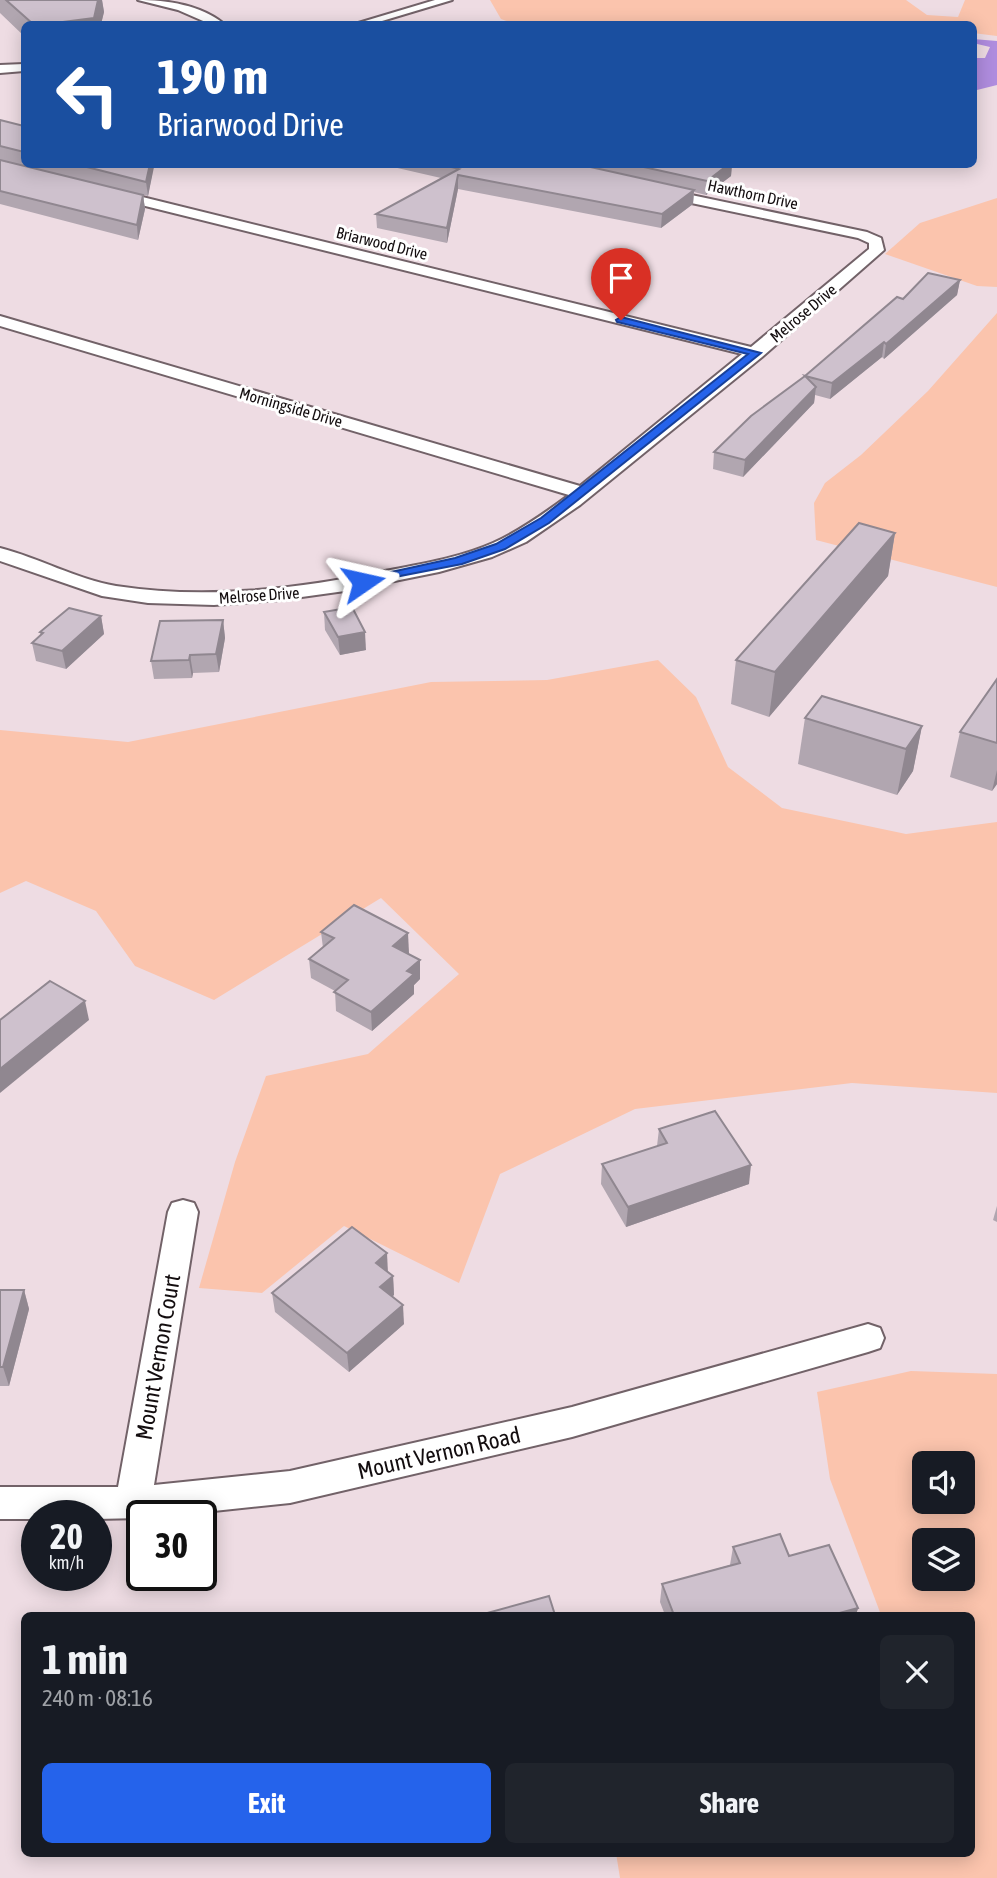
<!DOCTYPE html>
<html lang="en">
<head>
<meta charset="utf-8">
<style>
  :root { --surface:#171b24; --page:#20242c; --text:#f1f3f6; --muted:#9ea1a6; --accent:#2563eb }
  body { margin:0; font-family:"Asap Condensed",sans-serif; background:var(--page); color:var(--text); height:100vh; display:flex; flex-direction:column; font-size:26px; white-space:nowrap }
  * { box-sizing:border-box; margin:0 }
  p { font-size:23px; color:var(--muted) }
  .icon { flex:none; width:38px; height:38px; fill:none; stroke:currentColor; stroke-width:2; stroke-linecap:round; stroke-linejoin:round }
  .map { position:relative; flex:1; overflow:hidden }
  .panel { position:absolute; left:21px; top:1612px; width:954px; height:245px; display:flex; flex-direction:column; background:var(--surface); border-radius:10px; box-shadow:0 4px 18px #0003 }
  .panel>* { flex:none }
  .hud { position:absolute; left:21px; top:21px; width:956px; height:147px; border-radius:10px; box-shadow:0 4px 18px #0003; background:#1a4fa0; color:#fff; overflow:hidden }
  .controls { position:absolute; left:912px; top:1451px; display:grid; gap:14px }
  .controls a { display:grid; place-items:center; width:63px; height:63px; border-radius:10px; background:var(--surface); box-shadow:0 4px 18px #0003; font-size:35px }
  .speed { position:absolute; left:21px; top:1500px; display:flex; gap:14px; font-size:35px; font-weight:700; text-align:center }
  .speed>* { display:grid; place-content:center; width:91px; height:91px; border-radius:50%; background:var(--surface); box-shadow:0 4px 18px #0003; line-height:1 }
  .speed small { font-size:18px; font-weight:400 }
  .speed .limit { border:4px solid #111; border-radius:10px; background:#fff; color:#111 }
  .pin { position:absolute; display:grid; place-items:center; width:60px; height:60px; color:#fff; margin:-72px -30px; border-radius:50% 50% 50% 0; rotate:-45deg; box-shadow:0 0 7px #0007 }
  .pin .icon { rotate:45deg }
  .me { position:absolute; width:77px; margin:-38px; rotate:79deg; stroke-linejoin:round; filter:drop-shadow(0 0 5px #0008) }
  .turn { display:flex; align-items:center; gap:24px; height:147px; padding:0 21px; font-size:32px }
  .turn .icon { width:91px; height:91px; stroke-width:2.5 }
  .turn b { display:block; font-size:49px; line-height:60px }
  .round { display:grid; place-items:center; flex:none; width:74px; height:74px; border-radius:10px; background:var(--page) }
  .head { display:flex; align-items:center; justify-content:space-between; height:119px; padding:0 21px }
  h1 { font-size:42px; font-weight:700; line-height:52px }
  .button { display:flex; gap:14px; margin-top:auto; padding:14px 21px }
  .button a { flex:1; height:80px; border-radius:10px; background:var(--accent); color:#fff; font-size:28px; font-weight:700; line-height:80px; text-align:center }
  .button a+a { background:var(--page); color:var(--text) }
  .map>svg:first-child { display:block }
  .green { fill:#fbc4ad; fill-rule:evenodd }
  .water { fill:#af8cde }
  .lines { fill:none; stroke-linecap:round; stroke-linejoin:round }
  .minor-casing { stroke:#726268; stroke-width:4 }
  .minor { fill:#fff; fill-rule:evenodd }
  .wall { fill:#b1a6b0 }
  .shaded-wall { fill:#908790 }
  .building { fill:#cec1cd; stroke:#908790; stroke-width:2 }
  .route { fill:#2563eb; stroke:#184099; stroke-width:2 }
  .labels { text-anchor:middle; stroke-width:6; stroke-linejoin:round; paint-order:stroke }
  .far-street-label { font-size:16px; fill:#130d0f; stroke:#fff }
  .near-street-label { font-size:23px; fill:#130d0f; stroke:#fff }
</style>
</head>
<body>
<div class="map">
<svg width="997" height="1878" viewBox="0 0 997 1878">
  <rect width="100%" height="100%" fill="#eedce3"/>
  <g class="green">
    <path d="M490,0h416l21,15 31,2 7,-17h32v36l-24,-3v-9h-458l-14,-5z"/>
    <path d="M997,198v89l-20,-1 -92,-32 35,-31z"/>
    <path d="M997,313v274l-181,-47 -2,-37 11,-20 36,-28 67,-64z"/>
    <path d="M658,660l38,37 32,70 54,41 124,26 91,-12v271l-145,-10 -217,26 -135,65 -41,109 -115,-57 -82,67 -63,-5 36,-126 31,-86 102,-22 91,-80 -78,-76 -167,102 -79,-34 -39,-55 -70,-30 -26,12v-163l128,12 303,-60 116,-2z"/>
    <path d="M911,1371l86,3v504h-377l-4,-25h355v-238h-90l-51,-136 -13,-87zM962,1463v39h-38v-39zM962,1540v38h-38v-38z"/>
  </g>
  <path class="water" d="M973,39l24,2v44l-24,6v-33h12l5,-11 -17,-4z"/>
  <g class="lines">
    <defs>
      <g id="minor">
        <path d="M138,0c29,0 63,5 86,24h-14l-32,-14z"/>
        <path d="M435,0h17l-80,24h-17z"/>
        <path d="M0,65l24,-1v7l-24,2z"/>
        <path d="M658,188l209,44 14,6 3,12 -122,107 -182,148 -54,37 -34,15 -53,15 -94,19 -65,9 -66,5 -66,-2 -46,-7 -102,-35v-13c39,10 76,31 116,38 90,14 181,3 269,-15 36,-7 74,-13 108,-28 27,-12 52,-30 76,-48l-569,-169v-10l580,170 162,-132 -637,-158v-6l5,-1 641,158 118,-98v-6l-11,-5 -205,-43v-6z"/>
        <path d="M183,1200l11,3 4,9 -44,273 136,-14 282,-64 296,-83 12,4 4,10 -4,10 -12,4 -296,85 -282,66 -123,13h-25v2l-46,1v-3h-59v3h-37v-32h118l50,-275 4,-9z"/>
      </g>
    </defs>
    <use href="#minor" class="minor-casing"/>
    <use href="#minor" class="minor"/>
  </g>
  <g class="wall">
    <path d="M0,0h102l2,12 -3,12h-77v12l-24,-23z"/>
    <path d="M0,120l24,6v38h130l-6,32 -148,-36 143,35 2,14 -7,31 -138,-36z"/>
    <path d="M380,164h352l-1,12 -25,19 -12,-3 -1,12 -32,24 -203,-39 -11,54 -70,-15 -1,-14 65,-36z"/>
    <path d="M960,280l-3,15 -73,64 -2,-2 -52,42 -15,-4 -1,8 -71,74 -30,-8 1,-17 91,-76 98,-77z"/>
    <path d="M895,533l-7,43 -119,141 -38,-13 5,-44z"/>
    <path d="M324,612l42,38 -26,5 -15,-25z"/>
    <path d="M101,616l3,18 -38,35 -30,-8 -4,-18 9,-8 -1,-3z"/>
    <path d="M223,620l2,18 -6,34 -26,1 -1,5 -38,1 -3,-18z"/>
    <path d="M997,679v105l-5,7 -42,-14 10,-45z"/>
    <path d="M805,718l117,8 -9,45 -16,24 -99,-31z"/>
    <path d="M321,932l88,21h-2l13,7v19l-6,6v9l-42,37 -36,-20 -1,-20 -24,-13 -2,-19 14,-11z"/>
    <path d="M659,1129l90,55 -123,43 -25,-43 1,-20 55,-18z"/>
    <path d="M997,1206v16l-4,-2z"/>
    <path d="M393,1276l1,19 -2,1 12,28 -55,48 -74,-60 -3,-19z"/>
    <path d="M0,1290h24l5,19 -20,77h-9z"/>
    <path d="M733,1547l56,9 69,52 -2,7h-191l-5,-13 2,-18 68,-19z"/>
  </g>
  <g class="shaded-wall">
    <path d="M98,0h4l2,12 -3,12h-54z"/>
    <path d="M150,164h4v3l-6,29 -2,-14z"/>
    <path d="M729,164h3l-1,12 -25,19 1,-14z"/>
    <path d="M458,175v14l-11,54v-15z"/>
    <path d="M694,190l-1,14 -32,24 1,-14z"/>
    <path d="M143,195l2,14 -7,31 -1,-15z"/>
    <path d="M960,280l-3,15 -73,64 2,-15z"/>
    <path d="M884,342l-2,15 -52,42 2,-16z"/>
    <path d="M816,387l-2,16 -71,74 2,-17z"/>
    <path d="M895,533l-7,43 -119,141 6,-45z"/>
    <path d="M101,616l3,18 -38,35 -4,-18z"/>
    <path d="M223,620l2,18 -6,34 -3,-18z"/>
    <path d="M365,632l1,18 -26,5 -2,-18z"/>
    <path d="M190,655l3,18 -1,5 -3,-18z"/>
    <path d="M922,726l-9,45 -16,24 9,-46z"/>
    <path d="M997,770v14l-5,7z"/>
    <path d="M408,933l1,20 -15,12 -1,-19z"/>
    <path d="M420,960v19l-6,6v9l-42,37 -1,-19 36,-41z"/>
    <path d="M85,1001l4,19 -89,73v-24z"/>
    <path d="M751,1165l-2,19 -123,43 2,-20z"/>
    <path d="M387,1253l1,20 -12,-10z"/>
    <path d="M393,1276l1,19 -12,11 -2,-19z"/>
    <path d="M24,1290l5,19 -20,77 -6,-19z"/>
    <path d="M403,1305l1,19 -55,48 -2,-19z"/>
    <path d="M858,1608l-2,7h-24z"/>
  </g>
  <g class="building">
    <path d="M6,0h92l-4,18 -47,6h-14z"/>
    <path d="M0,120l24,6v26l-24,-6z"/>
    <path d="M0,160l143,35 -6,30 -137,-34z"/>
    <path d="M75,164h75l-4,18z"/>
    <path d="M440,164h137l117,26 -32,24 -204,-39 -11,53 -71,-14 83,-45z"/>
    <path d="M630,164h99l-22,17z"/>
    <path d="M928,273l32,7 -74,64 -2,-2 -52,41 -27,-7 11,11 -71,73 -31,-8 37,-36 54,-40 92,-79 6,2z"/>
    <path d="M859,523l36,10 -120,139 -39,-12z"/>
    <path d="M352,607l13,25 -27,5 -14,-25z"/>
    <path d="M69,608l32,8 -39,35 -30,-8 11,-10 -3,-1z"/>
    <path d="M223,620l-7,34 -26,1 -1,5 -38,1 9,-40z"/>
    <path d="M997,679v64l-37,-11z"/>
    <path d="M822,696l100,30 -16,23 -101,-31z"/>
    <path d="M354,905l54,28 -15,13 27,14 -13,11 7,3 -43,38 -37,-20 14,-12 -39,-21 25,-21 -13,-6z"/>
    <path d="M50,981l35,20 -85,68v-49z"/>
    <path d="M715,1111l36,54 -123,42 -26,-43 65,-21 -8,-14z"/>
    <path d="M352,1227l35,26 -11,10 17,13 -13,11 23,18 -56,48 -75,-60z"/>
    <path d="M0,1290h24l-21,77h-3z"/>
    <path d="M780,1534l9,22 40,-11 29,63 -26,7h-158l-12,-31 78,-21 -7,-16z"/>
    <path d="M549,1596l6,19h-75z"/>
  </g>
  <path class="route" d="M621,317l140,36 -212,170 -44,26 -43,15 -103,20v-5l96,-21 41,-14 45,-26 207,-164 -131,-32 -1,-2z"/>
  <g class="labels">
    <g class="far-street-label">
      <text transform="translate(753 194) rotate(12)" y="6">Hawthorn Drive</text>
      <text transform="translate(382 243) rotate(14)" y="6">Briarwood Drive</text>
      <text transform="translate(803 313) rotate(-40)" y="6">Melrose Drive</text>
      <text transform="translate(291 407) rotate(16)" y="6">Morningside Drive</text>
      <text transform="translate(259 595) rotate(-4)" y="6">Melrose Drive</text>
    </g>
    <g class="near-street-label">
      <text transform="translate(158 1357) rotate(-80)" y="8">Mount Vernon Court</text>
      <text transform="translate(439 1453) rotate(-13)" y="8">Mount Vernon Road</text>
    </g>
  </g>
</svg>
<div class="controls">
<a><svg class="icon" aria-label="sound" viewBox="0 0 24 24"><path d="M4 9h4l5-4v14l-5-4H4zM17 9q2 3 0 6"/></svg></a>
<a><svg class="icon" aria-label="layers" viewBox="0 0 24 24"><path d="M12 4l9 5-9 5-9-5zM3 14l9 5 9-5"/></svg></a>
</div>
<div class="speed"><div>20<small>km/h</small></div><div class="limit">30</div></div>
<div class="pin" style="left:621px;top:320px;background:#d93025"><svg class="icon" aria-label="arrive" viewBox="0 0 24 24"><path d="M6 21V4h12l-3 4 3 4H6"/></svg></div>
<svg class="me" style="left:363px;top:582px" viewBox="-20 -20 40 40"><path d="M0-17L14 15 0 8-14 15z" fill="#2563eb" stroke="#fff" stroke-width="4"/></svg>
<div class="hud">
<div class="turn"><svg class="icon" aria-label="left" viewBox="0 0 24 24"><path d="M17 20v-9H6M10 6l-5 5 5 5"/></svg><div><b>190 m</b>Briarwood Drive</div></div>
</div>
<section class="panel">
<div class="head"><div><h1>1 min</h1><p>240 m · 08:16</p></div><a class="round"><svg class="icon" aria-label="close" viewBox="0 0 24 24"><path d="M6 6l12 12M18 6L6 18"/></svg></a></div>
<div class="button"><a>Exit</a><a>Share</a></div>
</section>
</div>
</body>
</html>
